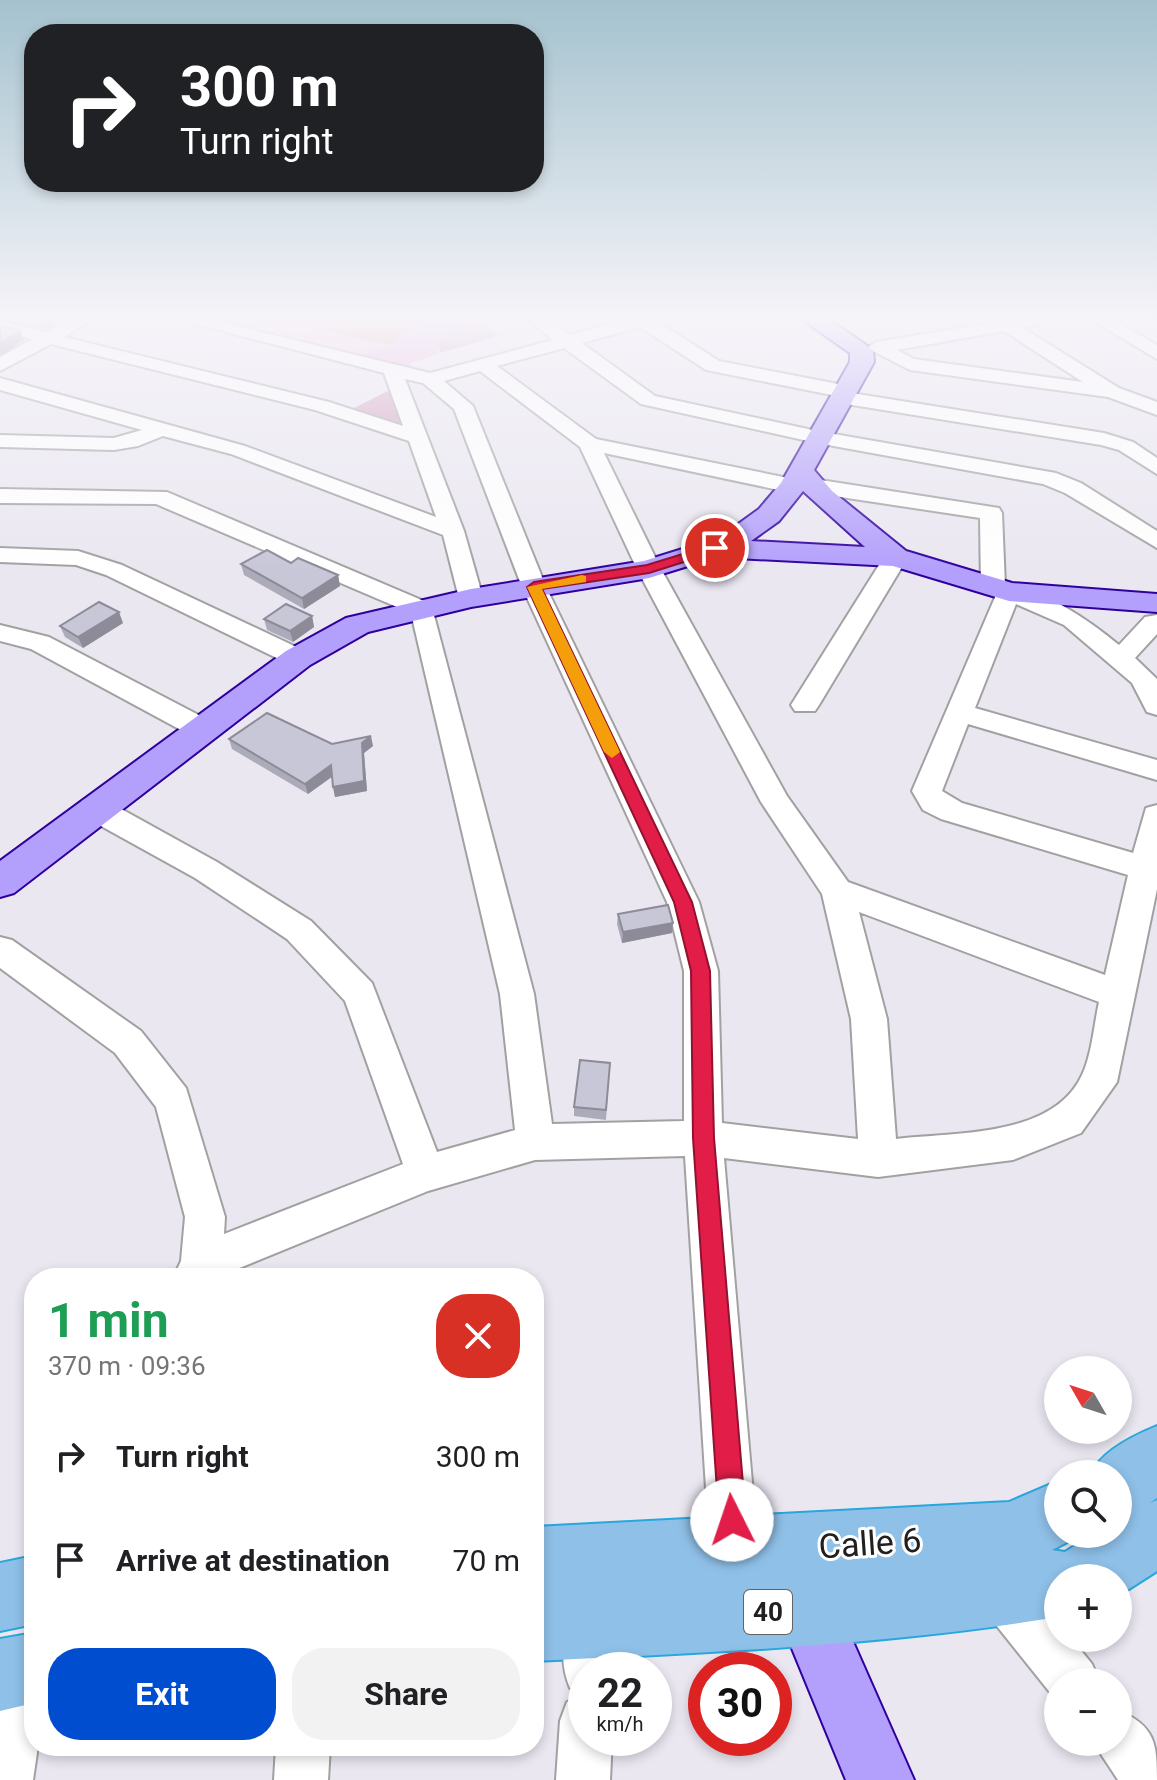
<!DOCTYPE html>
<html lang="en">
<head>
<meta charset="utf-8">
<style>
  :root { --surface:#fff; --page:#f2f2f2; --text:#202124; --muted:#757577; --accent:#004dd0 }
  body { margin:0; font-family:Roboto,sans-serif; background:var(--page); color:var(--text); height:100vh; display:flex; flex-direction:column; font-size:30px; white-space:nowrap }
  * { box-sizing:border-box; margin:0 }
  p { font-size:26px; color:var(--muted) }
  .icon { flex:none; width:44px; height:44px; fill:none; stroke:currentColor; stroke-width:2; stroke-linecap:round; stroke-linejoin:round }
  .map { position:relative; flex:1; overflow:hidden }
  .details { position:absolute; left:24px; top:1268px; width:520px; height:488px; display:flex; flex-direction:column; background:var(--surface); border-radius:32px; box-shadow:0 4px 12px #0003 }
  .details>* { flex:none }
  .hud { position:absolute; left:24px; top:24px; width:520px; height:168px; border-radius:32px; box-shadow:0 4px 12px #0003; background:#202124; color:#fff; overflow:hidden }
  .needle { width:52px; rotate:309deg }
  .controls { position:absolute; left:1044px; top:1356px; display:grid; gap:16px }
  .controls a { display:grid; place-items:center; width:88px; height:88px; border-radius:50%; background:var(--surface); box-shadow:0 4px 12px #0003; font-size:40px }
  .speed { position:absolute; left:568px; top:1652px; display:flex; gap:16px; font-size:40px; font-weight:700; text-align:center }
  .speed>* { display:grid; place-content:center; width:104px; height:104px; border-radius:50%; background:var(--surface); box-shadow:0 4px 12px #0003; line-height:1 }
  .speed small { font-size:20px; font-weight:400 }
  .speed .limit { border:12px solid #d22; background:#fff; color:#111 }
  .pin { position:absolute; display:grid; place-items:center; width:68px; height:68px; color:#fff; margin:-34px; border:4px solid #fff; border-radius:50%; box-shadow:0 2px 8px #0007 }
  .me { position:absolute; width:88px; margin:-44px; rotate:356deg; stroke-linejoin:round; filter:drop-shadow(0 0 6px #0008) }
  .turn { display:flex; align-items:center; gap:28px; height:168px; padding:0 24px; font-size:36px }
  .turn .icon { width:104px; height:104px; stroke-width:2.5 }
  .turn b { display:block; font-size:56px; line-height:68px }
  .round { display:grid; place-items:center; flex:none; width:84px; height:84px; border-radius:32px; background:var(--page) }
  .head { display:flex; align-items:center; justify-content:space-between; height:136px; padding:0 24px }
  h1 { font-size:48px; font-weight:700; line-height:60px; color:#1e9e55 }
  .action { display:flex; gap:16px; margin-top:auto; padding:16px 24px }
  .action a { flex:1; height:92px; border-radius:32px; background:var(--accent); color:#fff; font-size:32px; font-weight:700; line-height:92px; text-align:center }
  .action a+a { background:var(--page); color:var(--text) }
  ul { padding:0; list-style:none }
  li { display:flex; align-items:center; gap:24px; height:104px; padding:0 24px }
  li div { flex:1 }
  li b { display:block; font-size:30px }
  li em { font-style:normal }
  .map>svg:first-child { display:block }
  .grass { fill:#eaade2 }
  .forest { fill:#d09bbe }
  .park { fill:#fac5d4 }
  .pitch { fill:#df9b85 }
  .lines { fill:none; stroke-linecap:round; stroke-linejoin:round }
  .minor-casing { stroke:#a1a1a1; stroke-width:4 }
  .major-casing { stroke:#2f009c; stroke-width:4 }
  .highway-casing { stroke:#27a7dc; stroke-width:4 }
  .minor { fill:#fff; fill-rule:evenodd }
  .major { fill:#b3a0fc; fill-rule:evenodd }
  .highway { fill:#8fc0e8; fill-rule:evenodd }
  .wall { fill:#acabba }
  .shaded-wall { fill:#8c8b97 }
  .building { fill:#c8c7d8; stroke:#8c8b97; stroke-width:2 }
  .route { fill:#e11d48; stroke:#92132f; stroke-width:2 }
  .slow { fill:#f59e0b }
  .labels { text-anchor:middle; stroke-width:6; stroke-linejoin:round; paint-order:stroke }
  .shield { fill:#fff; stroke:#636363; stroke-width:2 }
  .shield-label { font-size:26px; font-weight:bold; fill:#202020 }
  .near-street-label { font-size:34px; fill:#202020; stroke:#fff }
</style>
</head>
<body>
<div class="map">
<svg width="1157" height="1780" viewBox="0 0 1157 1780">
  <rect width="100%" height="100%" fill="#eae7f1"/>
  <path class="grass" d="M421,320h45l-1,10 -27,19 2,4 -31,11 9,7 -63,-15 34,-11z"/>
  <g class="forest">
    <path d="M466,320h12l21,16 -59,17 -2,-10 26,-13z"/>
    <path d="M398,386l18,51 -72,-24z"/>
  </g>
  <path class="park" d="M214,320h61l114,25 -34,11z"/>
  <path class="pitch" d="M275,320h146l-32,25z"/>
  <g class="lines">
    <defs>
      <g id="minor">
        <path d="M67,320h23l-26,17 265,65 74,24 -19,-53 -204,-53h32l218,53 123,-33 -24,-20h21l20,15 54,-15h31l64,41 124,24 7,2 1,6 253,40 29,9 24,16v16l-38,-24 -18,-5 -261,-42 -7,-2 -1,-6 -126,-25 -66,-43 -58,16 73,53 162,35 239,42 25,10 76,48v17l-92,-55 -22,-9 -226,-41 -176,-39 -77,-56 -67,18 99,73 197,40 11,6 10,-6 185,29 3,5 3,73c33,-2 89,38 114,59l26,-28 12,-2v19l-22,24 22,21v36l-10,-3 -15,-29 -68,-58 -48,-21 -41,104 182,52v20l-189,-56 -26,67 20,12 171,50 13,-45 11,-3v84l-40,193 -36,51 -68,27 -135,17 -154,-19 34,394 -7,17 -17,7 -17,-7 -7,-17 -25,-396 -150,4 -107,31 -213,87h-42l8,-17 4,-44 -29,-110 -41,-54 -115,-85v-31l12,3 129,91 45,57 39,129 -1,17 179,-70 -58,-163 -58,-62 -92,-61 -112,-62 -4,-8 4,-8 11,-3 11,3 112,62 94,59 61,62 65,169 78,-22 -15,-136 -89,-381 -255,-109 -156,-1v-14l167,3 264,112 103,390 18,130 132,-3v-150l-17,-69 -145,-315 -68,-178 -31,-26 -18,-4 59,152 19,67 -12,7 -12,-7 -16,-63 -212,-81 -68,-18 -25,10 -24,4 -114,-3v-12l114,3 28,-8 -142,-40v-12l245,68 191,71 -27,-76 -94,-31 -264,-66 -51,27v-14l32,-18 -32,-8v-10l46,11zM480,371l100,76 57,122 124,233 61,92 29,125 7,120 -136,-16 -4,-152 -19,-69 -153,-315 -73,-181 -29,-25zM604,453l189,40 11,-6 10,6 166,25 1,70 3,5 12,2 -84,196 11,19 18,9 187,56 -23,100 -257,-93 -61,-86 -126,-227zM859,912l240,90c-5,22 -7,52 -17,73 -29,63 -128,57 -186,64l-9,-120z"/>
        <path d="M989,320h59l-25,8 96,60 38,14v13l-49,-18 -198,-27 -43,-22 9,-6 115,-19zM1004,331l79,51 -169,-23 -17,-9z"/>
        <path d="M1092,320h22l43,25v14z"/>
        <path d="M0,548l78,3 44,14 185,87 4,6 -4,6h-18l-183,-89 -30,-10 -76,-3z"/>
        <path d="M896,550l12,7 -89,148 -4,6h-20l-4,-6 93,-148z"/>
        <path d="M0,625l49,12 163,85 4,7 -4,7h-20l-161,-87 -31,-8z"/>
        <path d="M1002,1567c26,11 56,43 56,71h13l21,26 8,18h-42l-2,18 -72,-90 -7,-18 7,-18z"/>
        <path d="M591,1598l18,7 7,18 -2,47h-28v68h26l-2,42h-54l4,-59 7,-19 18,-7 -15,-7c-11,-26 -8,-56 3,-83z"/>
        <path d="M22,1643l12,5v98h4l-5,34h-33v-120l4,-9z"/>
        <path d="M1118,1710c37,16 39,33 39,70h-39l-25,-38h25z"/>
        <path d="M276,1746h54l-2,34h-54z"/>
      </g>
      <g id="major">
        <path d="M803,320h27l43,30 1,12 -60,108 18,21 74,60 106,32 145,11v18l-148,-11 -116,-35 -176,-9 -68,21 -178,29 -103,25 -58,33 -296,228 -14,4v-36l286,-210 60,-33 125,-29 173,-28 61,-19 29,-15 25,-18 22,-26 69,-121v-9zM803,491l62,56 -114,-6 28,-20z"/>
        <path d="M806,1576l22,9 86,195h-68l-71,-173 9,-22z"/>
      </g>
      <g id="highway">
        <path d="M1157,1426v72l-7,5 7,-3v71l-39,25v-18h-60v39c-172,28 -350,36 -524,44v-134l475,-25 49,-21v53h25l-31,16 13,2 29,-18h24v-60h-27c10,-23 44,-39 66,-48z"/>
        <path d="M34,1556v68l-34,7v-68z"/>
        <path d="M34,1633v70l-34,8v-72z"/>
      </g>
    </defs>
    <use href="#minor" class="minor-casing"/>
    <use href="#major" class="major-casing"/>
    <use href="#highway" class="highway-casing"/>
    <use href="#minor" class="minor"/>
    <use href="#major" class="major"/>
    <use href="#highway" class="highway"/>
  </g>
  <g class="wall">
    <path d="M6,320h54l-14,9z"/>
    <path d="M291,563l47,12 2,11 -36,23 -60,-34 -3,-11z"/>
    <path d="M312,616l2,11 -21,15 -26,-12 -3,-11z"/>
    <path d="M123,623l-40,25 -18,-11 -5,-11z"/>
    <path d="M229,739l144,7 -9,7 3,38 -32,6 -3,-20 -24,17 -76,-45z"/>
    <path d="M618,914l55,9 -1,10 -50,10 -5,-19z"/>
    <path d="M610,1063l-4,57 -32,-4v-9z"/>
  </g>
  <g class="shaded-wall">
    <path d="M42,320h18l-14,9z"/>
    <path d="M20,330l4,10 -24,16v-13z"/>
    <path d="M338,575l2,11 -36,23 -2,-11z"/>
    <path d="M119,612l4,11 -40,25 -5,-11z"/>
    <path d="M312,616l2,11 -21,15 -3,-11z"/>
    <path d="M371,736l2,10 -9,7 3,38 -32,6 -2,-10 29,-44z"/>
    <path d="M331,765l3,10 -26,19 -3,-10z"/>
    <path d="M673,923l-1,10 -50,10 1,-11z"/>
  </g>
  <g class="building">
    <path d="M0,325l20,5 -20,13z"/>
    <path d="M267,550l24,13 7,-5 40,17 -36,23 -61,-34z"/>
    <path d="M99,602l20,10 -41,25 -18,-11z"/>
    <path d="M286,604l26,12 -22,15 -26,-12z"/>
    <path d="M267,713l65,31 39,-8 -9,7 2,38 -31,6 -2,-22 -26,19 -76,-45z"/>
    <path d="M668,905l5,18 -50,9 -5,-18z"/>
    <path d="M580,1060l30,3 -4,47 -32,-3z"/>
  </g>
  <linearGradient id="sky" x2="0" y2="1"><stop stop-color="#a4c2ce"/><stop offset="0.56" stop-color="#f6f4f9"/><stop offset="1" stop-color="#f6f4f9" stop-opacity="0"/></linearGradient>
  <rect width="1157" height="570" fill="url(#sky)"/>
  <path class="route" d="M715,544l4,1v6l-70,22 -107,16 150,313 18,69 4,167 32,382 -4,10 -10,4 -9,-4 -4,-10 -26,-382 -2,-167 -17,-69 -147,-315 7,-5 113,-17z"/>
  <path class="slow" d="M582,575l4,1v6l-44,7 78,163 -8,6 -8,-6 -77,-165z"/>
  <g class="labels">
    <rect class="shield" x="744" y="1590" width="48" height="44" rx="6"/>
    <g class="shield-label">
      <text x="768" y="1621">40</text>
    </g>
    <g class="near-street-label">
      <text transform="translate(870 1543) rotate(-4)" y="12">Calle 6</text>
    </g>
  </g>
</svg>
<div class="controls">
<a><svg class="needle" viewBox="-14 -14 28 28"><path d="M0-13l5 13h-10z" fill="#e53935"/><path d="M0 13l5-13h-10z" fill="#757577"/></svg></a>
<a><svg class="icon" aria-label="search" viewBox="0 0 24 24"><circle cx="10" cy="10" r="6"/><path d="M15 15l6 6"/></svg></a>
<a>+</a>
<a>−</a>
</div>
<div class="speed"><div>22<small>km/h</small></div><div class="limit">30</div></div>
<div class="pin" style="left:715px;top:548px;background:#d93025"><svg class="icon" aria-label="arrive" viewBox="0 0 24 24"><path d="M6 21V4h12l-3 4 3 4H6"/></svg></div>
<svg class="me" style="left:732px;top:1520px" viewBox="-20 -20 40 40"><circle r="19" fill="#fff"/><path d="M0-13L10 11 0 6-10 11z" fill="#e11d48"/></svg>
<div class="hud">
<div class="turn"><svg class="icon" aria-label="right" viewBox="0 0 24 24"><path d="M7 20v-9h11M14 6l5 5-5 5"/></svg><div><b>300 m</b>Turn right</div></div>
</div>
<section class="details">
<div class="head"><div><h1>1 min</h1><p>370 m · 09:36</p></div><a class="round" style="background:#d93025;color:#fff"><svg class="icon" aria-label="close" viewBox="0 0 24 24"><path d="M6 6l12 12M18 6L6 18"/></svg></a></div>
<ul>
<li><svg class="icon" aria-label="right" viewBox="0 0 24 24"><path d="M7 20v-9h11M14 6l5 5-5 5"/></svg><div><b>Turn right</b></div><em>300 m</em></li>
<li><svg class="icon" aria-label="arrive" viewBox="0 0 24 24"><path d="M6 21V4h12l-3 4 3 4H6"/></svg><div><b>Arrive at destination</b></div><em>70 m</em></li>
</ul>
<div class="action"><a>Exit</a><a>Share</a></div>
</section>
</div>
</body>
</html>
